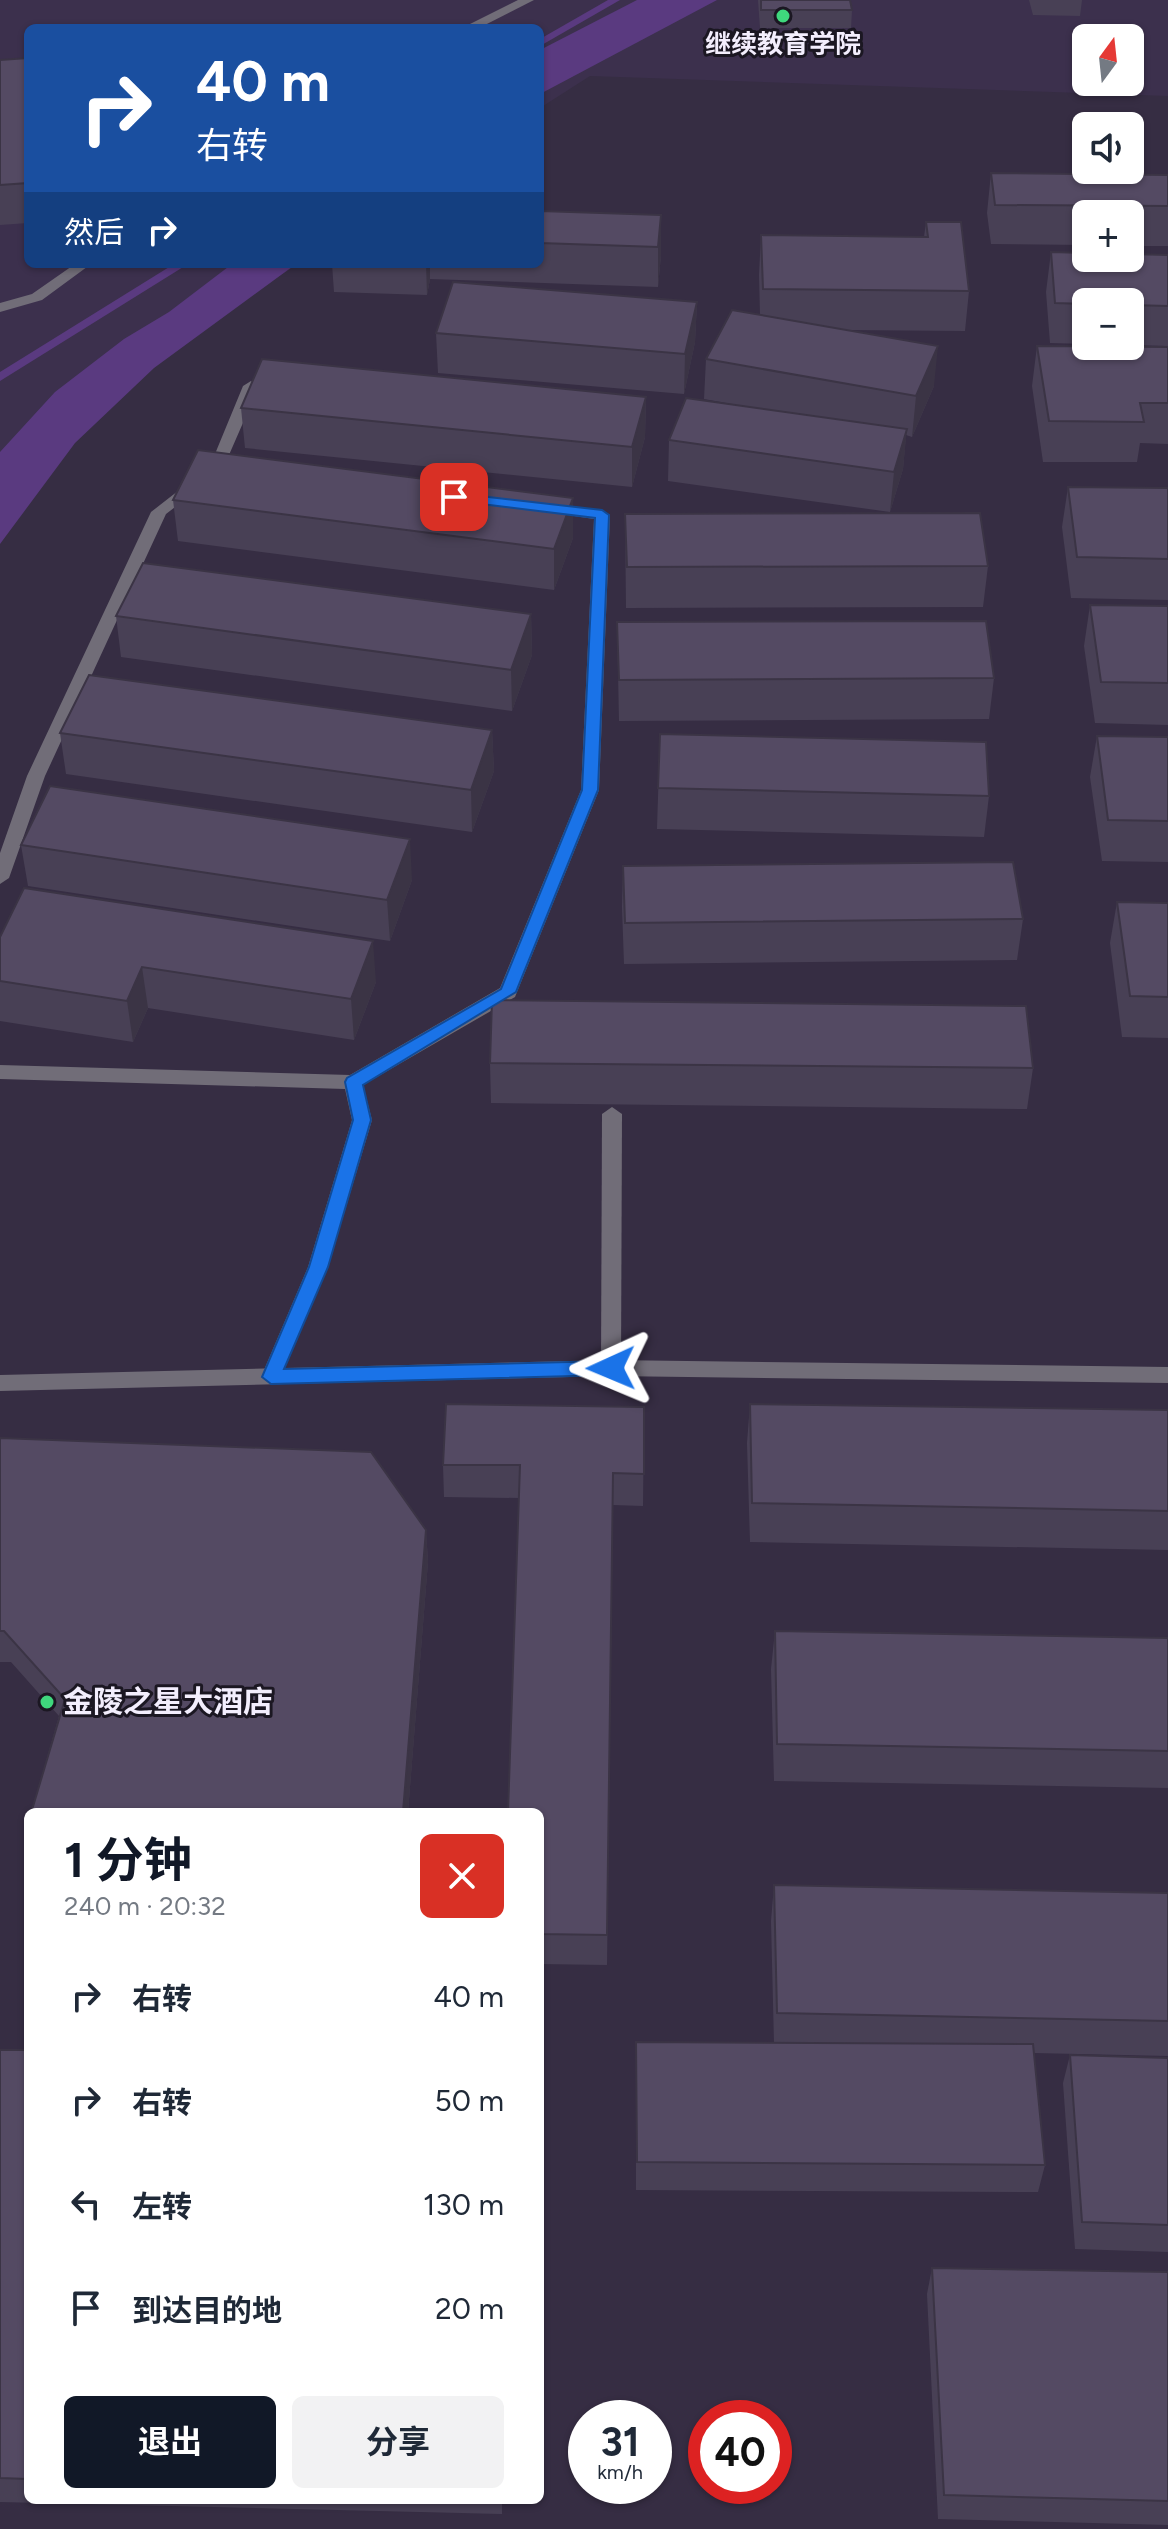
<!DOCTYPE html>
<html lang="zh">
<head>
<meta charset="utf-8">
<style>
  :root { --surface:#fff; --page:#f2f2f3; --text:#1f2937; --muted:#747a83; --accent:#111827 }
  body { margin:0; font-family:Figtree,"Noto Sans SC",sans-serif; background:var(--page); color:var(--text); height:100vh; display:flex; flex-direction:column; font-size:30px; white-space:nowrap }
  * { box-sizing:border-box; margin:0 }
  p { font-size:26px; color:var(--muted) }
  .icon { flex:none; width:44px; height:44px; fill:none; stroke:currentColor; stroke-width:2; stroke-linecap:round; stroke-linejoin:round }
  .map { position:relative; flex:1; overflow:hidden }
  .sheet { position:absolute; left:24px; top:1808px; width:520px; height:696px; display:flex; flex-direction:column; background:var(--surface); border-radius:12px; box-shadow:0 2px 6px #0004 }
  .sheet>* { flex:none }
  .banner { position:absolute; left:24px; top:24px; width:520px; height:244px; border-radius:12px; box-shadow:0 2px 6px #0004; background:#1a4fa0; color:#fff; overflow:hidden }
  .needle { width:52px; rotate:15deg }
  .controls { position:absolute; left:1072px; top:24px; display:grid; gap:16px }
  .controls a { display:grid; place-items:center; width:72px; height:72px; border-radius:12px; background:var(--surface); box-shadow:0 2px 6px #0004; font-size:40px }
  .speed { position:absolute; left:568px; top:2400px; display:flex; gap:16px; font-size:40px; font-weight:700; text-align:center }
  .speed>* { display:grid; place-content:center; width:104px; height:104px; border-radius:50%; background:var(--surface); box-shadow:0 2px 6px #0004; line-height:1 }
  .speed small { font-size:20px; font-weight:400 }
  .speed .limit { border:12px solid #d22; background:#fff; color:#111 }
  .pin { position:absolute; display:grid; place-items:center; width:68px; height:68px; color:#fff; margin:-34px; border-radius:16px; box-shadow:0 4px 12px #0006 }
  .me { position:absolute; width:88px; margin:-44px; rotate:269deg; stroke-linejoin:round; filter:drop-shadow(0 0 6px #0008) }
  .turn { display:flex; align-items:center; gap:28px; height:168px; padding:0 40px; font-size:36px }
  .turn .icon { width:104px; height:104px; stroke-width:2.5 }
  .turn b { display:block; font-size:56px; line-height:68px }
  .then { display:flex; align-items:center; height:76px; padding:0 40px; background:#0003; gap:16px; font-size:30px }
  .round { display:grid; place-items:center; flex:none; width:84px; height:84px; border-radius:12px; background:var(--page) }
  .summary { display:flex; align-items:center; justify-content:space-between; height:136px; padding:0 40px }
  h1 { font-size:48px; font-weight:700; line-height:60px; color:var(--accent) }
  .button { display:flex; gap:16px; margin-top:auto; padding:16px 40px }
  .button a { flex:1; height:92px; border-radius:12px; background:var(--accent); color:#fff; font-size:32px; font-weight:700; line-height:92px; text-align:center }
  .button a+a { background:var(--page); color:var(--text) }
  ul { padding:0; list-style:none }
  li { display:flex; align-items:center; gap:24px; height:104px; padding:0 40px }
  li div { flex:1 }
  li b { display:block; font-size:30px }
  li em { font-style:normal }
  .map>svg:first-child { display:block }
  .built { fill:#3c304d; fill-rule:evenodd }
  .water { fill:#5a3a80 }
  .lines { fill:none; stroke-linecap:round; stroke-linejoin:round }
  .stream { fill:#5a3a80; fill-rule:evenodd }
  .service { fill:#716d78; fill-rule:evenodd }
  .minor { fill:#716d78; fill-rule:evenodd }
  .tertiary { fill:#716d78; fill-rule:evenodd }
  .wall { fill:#484055 }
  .shaded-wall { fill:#3b3445 }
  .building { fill:#544a63; stroke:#3b3445; stroke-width:2 }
  .route { fill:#1a73e8; stroke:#114b97; stroke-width:2 }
  .poi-dot { fill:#3fd77d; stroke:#1b1722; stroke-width:3 }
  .labels { text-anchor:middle; stroke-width:6; stroke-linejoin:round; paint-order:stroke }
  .far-poi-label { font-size:26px; font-weight:bold; fill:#f3eefd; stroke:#1b1722 }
  .poi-label { font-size:30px; font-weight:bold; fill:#f3eefd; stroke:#1b1722; text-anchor:start }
</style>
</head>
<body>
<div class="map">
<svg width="1168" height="2529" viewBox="0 0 1168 2529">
  <rect width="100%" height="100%" fill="#362d43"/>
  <path class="built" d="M0,0h1168v96l-578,-20 -50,32v-80h-512v236h270l-298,191zM1086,38h44v44h-44z"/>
  <g class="water">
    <path d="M637,0h80l-177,94v-44z"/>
    <path d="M232,264h64l-142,104 -79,75 -75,101v-92l55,-60 69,-53 45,-27z"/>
  </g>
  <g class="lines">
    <g class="stream">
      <path d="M608,0h12l-80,46v-7z"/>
      <path d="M174,264h14l-188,117v-9z"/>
    </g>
    <g class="service">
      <path d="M518,0h16l-55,28h-17z"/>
      <path d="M75,264h16l-49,36 -42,12v-9l32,-9z"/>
    </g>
    <g class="minor">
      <path d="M251,381l8,5 -37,85 -56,43 -121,262 -36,102 -9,6v-31l27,-77 124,-264 59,-46 33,-80z"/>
      <path d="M547,503l55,7 8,5 -11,275 -82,202 -2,5 -152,88 9,35 -44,147 -47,110 -3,6h-14l-3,-6 47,-110 44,-147 -7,-31 -345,-10v-14l350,10 150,-87 81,-198 13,-271 -53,-8 -2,-3z"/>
      <path d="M612,1107l10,7 -1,254 -3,6h-14l-3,-6 1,-254z"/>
    </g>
    <path class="tertiary" d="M611,1360l557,7v16l-557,-7 -611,15v-16z"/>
  </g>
  <g class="wall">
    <path d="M758,0h92l2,10 -1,18h-91z"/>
    <path d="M1029,0h53l-2,16 -47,-1z"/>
    <path d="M28,58v165l-28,2v-165z"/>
    <path d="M991,173l177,2v71h-38v-32h-44v31l-95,-1 -4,-31z"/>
    <path d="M540,211l121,4v40l-3,32 -228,-8 -3,16 -93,-3 -2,-28h208z"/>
    <path d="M926,222l43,69 -4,40 -117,-1 86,56 -22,51 -6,-2 -3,34 -13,43 -222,-31 1,-41 68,-35 -33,-6 2,-40 54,-44 -1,-40 2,-40 163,2z"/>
    <path d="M1051,252l117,3v91l-38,-1v-43h-44v42l-36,-1 -4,-51z"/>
    <path d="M697,302l-2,40 -11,52 -246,-21 -2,-40z"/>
    <path d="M1037,346l131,1v97l-28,-1 -3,19h-94l-11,-76z"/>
    <path d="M646,397l-1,40 -13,50 -387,-39 -4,-40z"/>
    <path d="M1068,487l100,1v112l-97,-2 -9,-71z"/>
    <path d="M573,498v40l-19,52 -376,-49 -5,-41z"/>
    <path d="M625,514l363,52 -5,41 -357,1z"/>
    <path d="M1090,605l78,1v119l-73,-2 -11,-77z"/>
    <path d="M531,614l1,41 -20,56 -391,-54 -5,-41z"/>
    <path d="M617,622l377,56 -5,41 -370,2z"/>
    <path d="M492,730l2,41 -22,61 -406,-58 -6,-41z"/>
    <path d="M660,734l329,62 -5,41 -327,-8z"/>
    <path d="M1097,736l71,1v125l-66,-1 -12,-84z"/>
    <path d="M21,845l391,35 -22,61 -362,-55z"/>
    <path d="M623,866l400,53 -6,41 -393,4 -2,-57z"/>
    <path d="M1117,902l51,1v135l-46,-1 -12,-94z"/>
    <path d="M0,937l376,45 -22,58 -206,-32 -15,34 -133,-21z"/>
    <path d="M490,1063l543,5 -6,41 -536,-6z"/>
    <path d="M750,1404l418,6v140l-418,-8 -3,-99z"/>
    <path d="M644,1407l-1,99 -30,-1 -6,460 -67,-1v-152l-21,-314 -75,-1 -1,-32z"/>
    <path d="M0,1438l426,92 2,32 -20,250h-376v-2l27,-94 -48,-54h-11z"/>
    <path d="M775,1631l393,7v150l-394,-7 -3,-112z"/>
    <path d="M774,1885l394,8v163l-134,-3 11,112 -7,27 -402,-2v-148l138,1 -3,-122z"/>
    <path d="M0,2050h28v450h474v14l-502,-12z"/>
    <path d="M1070,2055l98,3v194l-93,-3 -12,-166z"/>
    <path d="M932,2268l236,4v253l-230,-6 -11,-225z"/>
  </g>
  <g class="shaded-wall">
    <path d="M661,215v40l-3,32v-40z"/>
    <path d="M426,264h4v15l-3,16z"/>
    <path d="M697,302l-2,40 -11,52 1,-40z"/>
    <path d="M938,346l-4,40 -22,51 4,-41z"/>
    <path d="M646,397l-1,40 -13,50v-40z"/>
    <path d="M907,429l-4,40 -13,43 4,-40z"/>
    <path d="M573,498v40l-19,52v-41z"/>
    <path d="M531,614l1,41 -20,56 -1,-41z"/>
    <path d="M492,730l2,41 -22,61 -1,-42z"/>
    <path d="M410,839l2,41 -22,61 -3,-41z"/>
    <path d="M373,941l3,41 -22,58 -3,-41z"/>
    <path d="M142,967l6,41 -15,34 -6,-41z"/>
    <path d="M426,1530l2,32 -20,250h-5z"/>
  </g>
  <g class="building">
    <path d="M761,0h89l2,10h-91z"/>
    <path d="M28,58v125l-28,2v-125z"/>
    <path d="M991,173l177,2v31l-173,-1z"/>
    <path d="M540,211l121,4 -3,32 -118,-4z"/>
    <path d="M926,222h35l8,69 -206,-2 -2,-54 167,2z"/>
    <path d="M1051,252l35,1v5h44v-4l38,1v51l-38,-1v-3h-44v2l-31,-1z"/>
    <path d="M453,282l244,20 -12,52 -249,-21z"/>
    <path d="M732,310l206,36 -22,50 -210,-37z"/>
    <path d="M1037,346l131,1v56h-28l4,19 -95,-1z"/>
    <path d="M262,359l384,38 -14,50 -391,-39z"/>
    <path d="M686,398l221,31 -13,43 -225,-32z"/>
    <path d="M198,450l375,48 -19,51 -381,-49z"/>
    <path d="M1068,487l100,1v71l-91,-2z"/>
    <path d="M980,513l8,53 -361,1 -2,-53z"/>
    <path d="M143,563l388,51 -20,56 -395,-54z"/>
    <path d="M1090,605l78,1v77l-67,-1z"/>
    <path d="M986,621l8,57 -375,2 -2,-58z"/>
    <path d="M89,675l403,55 -21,60 -411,-57z"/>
    <path d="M660,734l326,8 3,54 -331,-8z"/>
    <path d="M1097,736l71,1v84l-60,-1z"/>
    <path d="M50,786l360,53 -23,61 -366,-55z"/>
    <path d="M1013,862l10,57 -398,4 -2,-57z"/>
    <path d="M24,888l349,53 -22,58 -209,-32 -15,34 -127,-20v-44z"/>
    <path d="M1117,902l51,1v94l-38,-1z"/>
    <path d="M492,1000l534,6 7,62 -543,-5z"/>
    <path d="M446,1404l198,3v67l-31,-1 -6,462 -67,-1v-122h-32l12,-347h-77z"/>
    <path d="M750,1404l418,6v101l-416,-8z"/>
    <path d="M0,1438l371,14 55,78 -23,282h-369l-2,-2 33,-111 -61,-68h-4z"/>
    <path d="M775,1631l393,7v113l-391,-7z"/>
    <path d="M774,1885l394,8v128l-391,-8z"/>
    <path d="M636,2042l397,2 12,121 -408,-3z"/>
    <path d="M0,2050h28v429l-28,-1z"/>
    <path d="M1070,2055l98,3v167l-86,-3z"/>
    <path d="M932,2268l236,4v229l-224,-6z"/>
  </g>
  <path class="route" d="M454,493l148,17 7,5 -11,275 -82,202 -153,93 8,35 -43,147 -44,102 327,-8 9,7 -9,7 -340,9 -9,-7 47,-110 44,-147 -8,-38 2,-4 154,-89 81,-199 13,-272 -146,-18v-6z"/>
  <g class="poi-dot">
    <circle cx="783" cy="16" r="8"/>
    <circle cx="47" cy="1702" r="8"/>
  </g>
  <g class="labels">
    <g class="far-poi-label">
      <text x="783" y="53">继续教育学院</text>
    </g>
    <g class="poi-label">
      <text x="63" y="1712">金陵之星大酒店</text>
    </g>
  </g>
</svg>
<div class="controls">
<a><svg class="needle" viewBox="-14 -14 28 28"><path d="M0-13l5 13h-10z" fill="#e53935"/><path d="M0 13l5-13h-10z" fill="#747a83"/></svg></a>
<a><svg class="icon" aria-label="sound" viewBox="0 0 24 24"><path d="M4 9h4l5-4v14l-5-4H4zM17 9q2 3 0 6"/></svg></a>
<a>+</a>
<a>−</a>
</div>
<div class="speed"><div>31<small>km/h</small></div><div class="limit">40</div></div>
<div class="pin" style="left:454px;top:497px;background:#d93025"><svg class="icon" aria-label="arrive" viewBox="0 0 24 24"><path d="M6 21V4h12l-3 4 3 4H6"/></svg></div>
<svg class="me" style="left:611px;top:1368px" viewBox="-20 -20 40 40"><path d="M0-17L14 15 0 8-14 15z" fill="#1a73e8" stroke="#fff" stroke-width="4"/></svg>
<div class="banner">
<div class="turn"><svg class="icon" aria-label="right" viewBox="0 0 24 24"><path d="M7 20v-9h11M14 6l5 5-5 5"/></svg><div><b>40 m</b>右转</div></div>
<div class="then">然后<svg class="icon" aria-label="right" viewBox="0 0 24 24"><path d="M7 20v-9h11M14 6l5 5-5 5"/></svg></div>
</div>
<section class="sheet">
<div class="summary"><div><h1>1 分钟</h1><p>240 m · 20:32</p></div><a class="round" style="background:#d93025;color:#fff"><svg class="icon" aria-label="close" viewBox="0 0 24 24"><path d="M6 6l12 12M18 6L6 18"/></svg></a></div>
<ul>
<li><svg class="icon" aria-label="right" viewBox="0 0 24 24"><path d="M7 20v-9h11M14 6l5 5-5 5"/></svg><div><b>右转</b></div><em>40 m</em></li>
<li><svg class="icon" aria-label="right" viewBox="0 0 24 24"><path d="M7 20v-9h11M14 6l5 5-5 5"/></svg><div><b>右转</b></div><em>50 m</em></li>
<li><svg class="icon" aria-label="left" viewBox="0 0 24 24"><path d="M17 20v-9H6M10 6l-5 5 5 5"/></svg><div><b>左转</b></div><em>130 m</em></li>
<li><svg class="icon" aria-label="arrive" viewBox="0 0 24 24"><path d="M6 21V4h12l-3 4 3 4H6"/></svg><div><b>到达目的地</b></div><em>20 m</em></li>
</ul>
<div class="button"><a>退出</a><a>分享</a></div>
</section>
</div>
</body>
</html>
